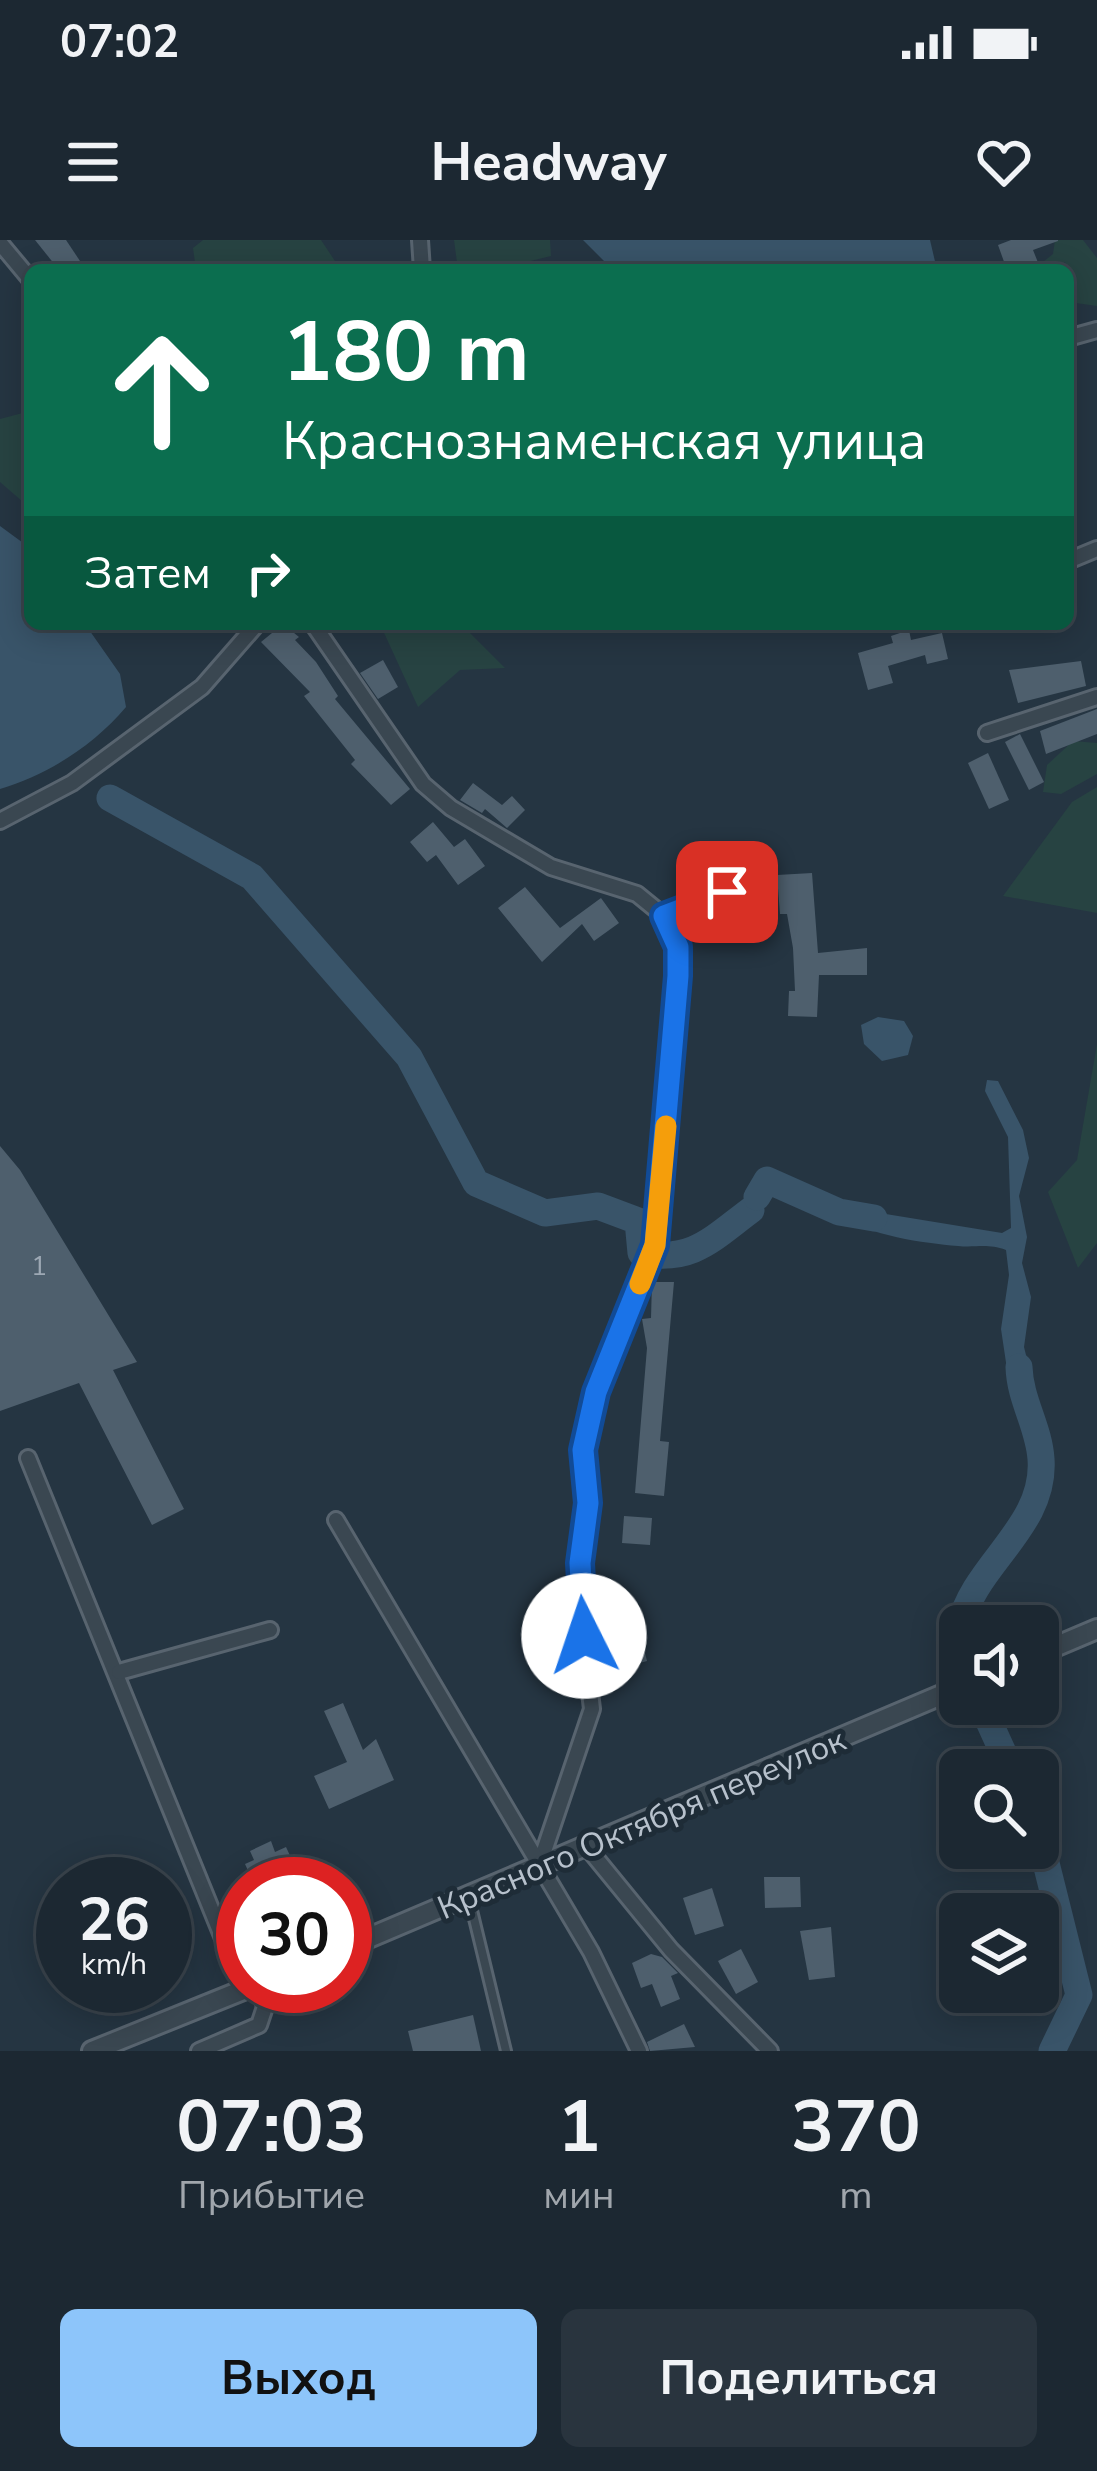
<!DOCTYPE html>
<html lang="ru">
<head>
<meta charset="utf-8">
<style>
  :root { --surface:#1c2832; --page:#29343e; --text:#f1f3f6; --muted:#a0a6ac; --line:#3a444d; --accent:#8dc5fa }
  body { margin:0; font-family:"Nunito Sans",sans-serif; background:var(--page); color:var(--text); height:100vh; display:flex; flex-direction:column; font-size:45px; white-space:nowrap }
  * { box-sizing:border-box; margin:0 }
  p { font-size:39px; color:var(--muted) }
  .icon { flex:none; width:66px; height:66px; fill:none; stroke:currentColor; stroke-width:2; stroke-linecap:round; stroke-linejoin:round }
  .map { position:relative; height:1811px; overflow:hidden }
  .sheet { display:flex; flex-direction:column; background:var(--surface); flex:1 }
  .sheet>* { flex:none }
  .top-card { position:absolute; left:24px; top:24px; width:1050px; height:366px; border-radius:18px; box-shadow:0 6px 30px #0003,0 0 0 3px var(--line); background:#0b6e4f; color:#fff; overflow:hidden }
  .tools { position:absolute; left:939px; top:1365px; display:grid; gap:24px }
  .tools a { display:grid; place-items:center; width:120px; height:120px; border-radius:18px; background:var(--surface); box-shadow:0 6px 30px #0003,0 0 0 3px var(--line); font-size:60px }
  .speed { position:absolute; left:36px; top:1617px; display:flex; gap:24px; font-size:60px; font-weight:700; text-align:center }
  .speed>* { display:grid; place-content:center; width:156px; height:156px; border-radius:50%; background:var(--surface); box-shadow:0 6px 30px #0003,0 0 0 3px var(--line); line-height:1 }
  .speed small { font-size:30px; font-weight:400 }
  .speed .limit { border:18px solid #d22; background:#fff; color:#111 }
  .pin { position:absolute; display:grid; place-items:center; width:102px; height:102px; color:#fff; margin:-51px; border-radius:24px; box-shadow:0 6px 18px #0006 }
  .me { position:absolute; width:132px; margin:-66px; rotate:356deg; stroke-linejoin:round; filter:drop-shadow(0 0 9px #0008) }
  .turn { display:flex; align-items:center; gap:42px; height:252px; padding:0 60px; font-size:54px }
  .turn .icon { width:156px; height:156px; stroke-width:2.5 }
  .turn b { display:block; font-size:84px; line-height:102px }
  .then { display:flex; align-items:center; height:114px; padding:0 60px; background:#0003; gap:24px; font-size:45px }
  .eta { display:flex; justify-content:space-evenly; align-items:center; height:204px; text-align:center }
  .eta b { font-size:72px; font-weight:700; line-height:84px }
  .cta { display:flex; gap:24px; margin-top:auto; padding:24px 60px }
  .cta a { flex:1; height:138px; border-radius:18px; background:var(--accent); color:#111; font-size:48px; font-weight:700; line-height:138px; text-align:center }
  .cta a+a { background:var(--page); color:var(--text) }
  .status { display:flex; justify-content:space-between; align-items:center; height:84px; padding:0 60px; background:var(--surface); direction:ltr }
  .status svg { height:33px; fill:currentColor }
  header { display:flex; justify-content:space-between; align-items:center; height:156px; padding:0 60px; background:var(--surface); font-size:54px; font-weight:700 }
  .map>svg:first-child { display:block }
  .green { fill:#274342 }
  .water { fill:#395469 }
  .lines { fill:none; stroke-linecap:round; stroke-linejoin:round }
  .river { stroke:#395469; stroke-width:27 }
  .building { fill:#4e5f6d }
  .service-casing { stroke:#58646f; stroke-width:14 }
  .minor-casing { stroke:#58646f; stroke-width:20 }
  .tertiary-casing { stroke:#58646f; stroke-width:24 }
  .service { stroke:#3a4751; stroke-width:8 }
  .minor { stroke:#3a4751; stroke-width:14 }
  .tertiary { stroke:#3a4751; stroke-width:18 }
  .route-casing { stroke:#114b97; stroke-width:30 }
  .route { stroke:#1a73e8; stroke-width:21 }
  .slow { stroke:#f59e0b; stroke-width:21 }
  .labels { text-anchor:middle; stroke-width:10; stroke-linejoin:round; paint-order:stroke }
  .number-label { font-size:27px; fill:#9da8b4 }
  .street-label { font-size:33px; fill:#b7c1cc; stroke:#1e2c37 }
</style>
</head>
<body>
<div class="status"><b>07:02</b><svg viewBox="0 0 49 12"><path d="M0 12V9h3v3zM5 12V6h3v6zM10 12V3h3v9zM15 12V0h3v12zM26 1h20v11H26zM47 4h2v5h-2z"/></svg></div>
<header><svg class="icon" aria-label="menu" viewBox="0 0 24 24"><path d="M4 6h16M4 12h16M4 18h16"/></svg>Headway<svg class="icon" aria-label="heart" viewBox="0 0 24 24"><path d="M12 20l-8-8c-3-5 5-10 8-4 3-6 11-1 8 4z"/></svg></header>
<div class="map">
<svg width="1097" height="1811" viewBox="0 0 1097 1811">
  <rect width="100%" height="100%" fill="#253542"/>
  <g class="green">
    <path d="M203,0h118l20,30h-145l-3,-22z"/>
    <path d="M454,0h96l1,16 -58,14h-35z"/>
    <path d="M1055,0h28l14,18v48l-21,-3 -11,-41 -13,8h-19l20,-16z"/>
    <path d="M30,171v97l-30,-26v-63z"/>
    <path d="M380,384h81l44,44 -45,2 -42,37z"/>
    <path d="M1073,501l24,2v31l-36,20 -18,-2 4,-27z"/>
    <path d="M1097,547v126l-94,-17 69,-94z"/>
    <path d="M1097,804v199l-19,25 -30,-76 29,-32z"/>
  </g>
  <g class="water">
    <path d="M583,0h347l7,30h-324z"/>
    <path d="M0,286l30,22v76h55l35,50 6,33c-32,38 -78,68 -126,82z"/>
    <path d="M878,777l26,4 9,15 -5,19 -26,6 -18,-17 -3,-19z"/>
    <path d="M987,840l11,1 25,49 6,28 -10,38 8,41 -5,26 9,34 -7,50 9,36 -15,18 -7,-5 -10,-67 8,-54 -3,-25c-19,-7 -30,-2 -48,-4 -35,-3 -88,-10 -119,-31l4,-8 159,26 9,-5 -3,-91 -23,-46z"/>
  </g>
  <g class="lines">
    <g class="river">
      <path d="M110,558l142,79 157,180 67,126 69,30 53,-7 40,15 3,32c51,10 71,-14 110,-43"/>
      <path d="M757,957l10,-17 72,32 35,6"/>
      <path d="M960,1386c14,-62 86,-99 81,-167 -2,-32 -21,-59 -22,-92"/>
      <path d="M981,1464l30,66"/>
      <path d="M1038,1591l41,164 -27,56"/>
    </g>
  </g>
  <g class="building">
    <path d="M35,0h31l20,30h-27z"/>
    <path d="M1011,0h47v1l-25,9 8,20h-34l-9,-25z"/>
    <path d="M283,384l16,13 -4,3 21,22 22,34 -3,3 75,90 -19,16 -40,-41 4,-4 -51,-64 6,-4 -49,-50z"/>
    <path d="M909,390l2,10 31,-7 6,26 -21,5 -2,-9 -37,11 5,17 -25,7 -10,-37 35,-10 -2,-7z"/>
    <path d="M383,420l15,27 -20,12 -18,-26z"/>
    <path d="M1081,421l5,25 -68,17 -9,-33z"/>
    <path d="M1097,469v25l-51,20 -6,-23z"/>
    <path d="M1020,494l24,48 -15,8 -24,-48z"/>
    <path d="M988,513l21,47 -20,9 -21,-46z"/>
    <path d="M473,543l29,22 10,-9 13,14 -18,18 -22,-19 -3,4 -22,-13z"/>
    <path d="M433,582l21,25 11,-8 20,27 -27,19 -22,-30 -9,7 -17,-20z"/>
    <path d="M812,633l6,80 49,-5v27h-48l-2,42 -29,-1 1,-25h6l-2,-43 -6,-34h-7l-3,-39z"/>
    <path d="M525,647l35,41 41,-30 18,25 -25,18 -12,-17 -40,38 -44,-54z"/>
    <path d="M0,906l20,24 117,192 -24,8 71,139 -32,16 -73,-142 -79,28z"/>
    <path d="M652,1042h22l-14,159 9,1 -5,54 -29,-3 12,-145 -5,-29 9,-1z"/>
    <path d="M624,1276l28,2 -2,27 -28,-2z"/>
    <path d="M640,1393l7,28 -26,7 -7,-29z"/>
    <path d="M343,1463l20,47 13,-11 18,41 -65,29 -15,-33 33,-14 -23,-51z"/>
    <path d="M271,1601l4,11 11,-5 13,28 -19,9h-26l-9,-20 9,-4 -4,-9z"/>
    <path d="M764,1637h36l1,30 -36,1z"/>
    <path d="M712,1648l12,38 -29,9 -12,-37z"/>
    <path d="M831,1687l4,50 -26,3 -9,-49z"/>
    <path d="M741,1709l17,33 -22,12 -18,-33z"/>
    <path d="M651,1714l11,3 16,16 -7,3 9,23 -19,8 -9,-23 -11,4 -9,-25z"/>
    <path d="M473,1775l8,36h-68l-5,-20z"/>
    <path d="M684,1784l11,23 -45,4 -3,-9z"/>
  </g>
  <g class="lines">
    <defs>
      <path id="service" d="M469,1658l37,153"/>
      <g id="minor">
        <path d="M420,0l2,30"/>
        <path d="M0,3l30,36"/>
        <path d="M1068,98l29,-8"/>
        <path d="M1068,321l29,-12"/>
        <path d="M313,384l110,160 28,24 100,59 86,27 27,22 14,31 -23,298 -59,147 -13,58 5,53 -8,106 12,100 -53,157"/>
        <path d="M987,493l110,-36"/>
        <path d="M0,581l72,-38 130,-96 55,-63"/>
        <path d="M664,676l63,-24"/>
        <path d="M28,1218l216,532"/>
        <path d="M336,1280l255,432 48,99"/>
        <path d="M119,1432l151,-42"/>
        <path d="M586,1606l85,104 99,101"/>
        <path d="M199,1811l60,-26 6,-18 -6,-21"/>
      </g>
      <g id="tertiary">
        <path d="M1038,1414l59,-25"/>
        <path d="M345,1708l615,-261"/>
        <path d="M92,1811l161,-65"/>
      </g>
    </defs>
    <use href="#service" class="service-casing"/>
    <use href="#minor" class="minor-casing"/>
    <use href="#tertiary" class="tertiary-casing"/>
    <use href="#service" class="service"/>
    <use href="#minor" class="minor"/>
    <use href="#tertiary" class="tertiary"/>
  </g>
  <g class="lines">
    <defs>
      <path id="route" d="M584,1396l-4,-73 8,-60 -5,-53 13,-58 59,-147 23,-269v-29l-14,-31 63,-24"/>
    </defs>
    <use href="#route" class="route-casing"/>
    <use href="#route" class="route"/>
    <path class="slow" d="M640,1044l15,-39 11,-119"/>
  </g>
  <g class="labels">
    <g class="number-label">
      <text x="39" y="1035">1</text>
    </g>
    <g class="street-label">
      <text transform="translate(641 1583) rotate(-23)" y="12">Красного Октября переулок</text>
    </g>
  </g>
</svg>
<div class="tools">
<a><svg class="icon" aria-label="sound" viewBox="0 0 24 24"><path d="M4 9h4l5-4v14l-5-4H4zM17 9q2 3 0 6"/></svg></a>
<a><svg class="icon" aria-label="search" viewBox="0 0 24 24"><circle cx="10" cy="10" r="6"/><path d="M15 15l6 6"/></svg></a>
<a><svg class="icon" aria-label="layers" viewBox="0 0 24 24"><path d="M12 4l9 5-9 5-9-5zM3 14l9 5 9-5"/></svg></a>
</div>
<div class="speed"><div>26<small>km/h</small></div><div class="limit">30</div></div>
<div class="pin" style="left:727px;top:652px;background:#d93025"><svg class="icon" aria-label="arrive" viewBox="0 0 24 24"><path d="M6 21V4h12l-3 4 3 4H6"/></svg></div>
<svg class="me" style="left:584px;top:1396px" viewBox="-20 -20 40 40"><circle r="19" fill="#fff"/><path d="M0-13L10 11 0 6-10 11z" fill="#1a73e8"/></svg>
<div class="top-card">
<div class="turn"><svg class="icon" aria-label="ahead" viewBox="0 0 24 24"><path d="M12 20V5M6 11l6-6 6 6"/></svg><div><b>180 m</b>Краснознаменская улица</div></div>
<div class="then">Затем<svg class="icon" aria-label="right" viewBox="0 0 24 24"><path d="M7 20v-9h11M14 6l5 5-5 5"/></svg></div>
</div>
</div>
<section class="sheet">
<div class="eta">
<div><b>07:03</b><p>Прибытие</p></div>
<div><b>1</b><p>мин</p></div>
<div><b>370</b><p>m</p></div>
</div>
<div class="cta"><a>Выход</a><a>Поделиться</a></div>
</section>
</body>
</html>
